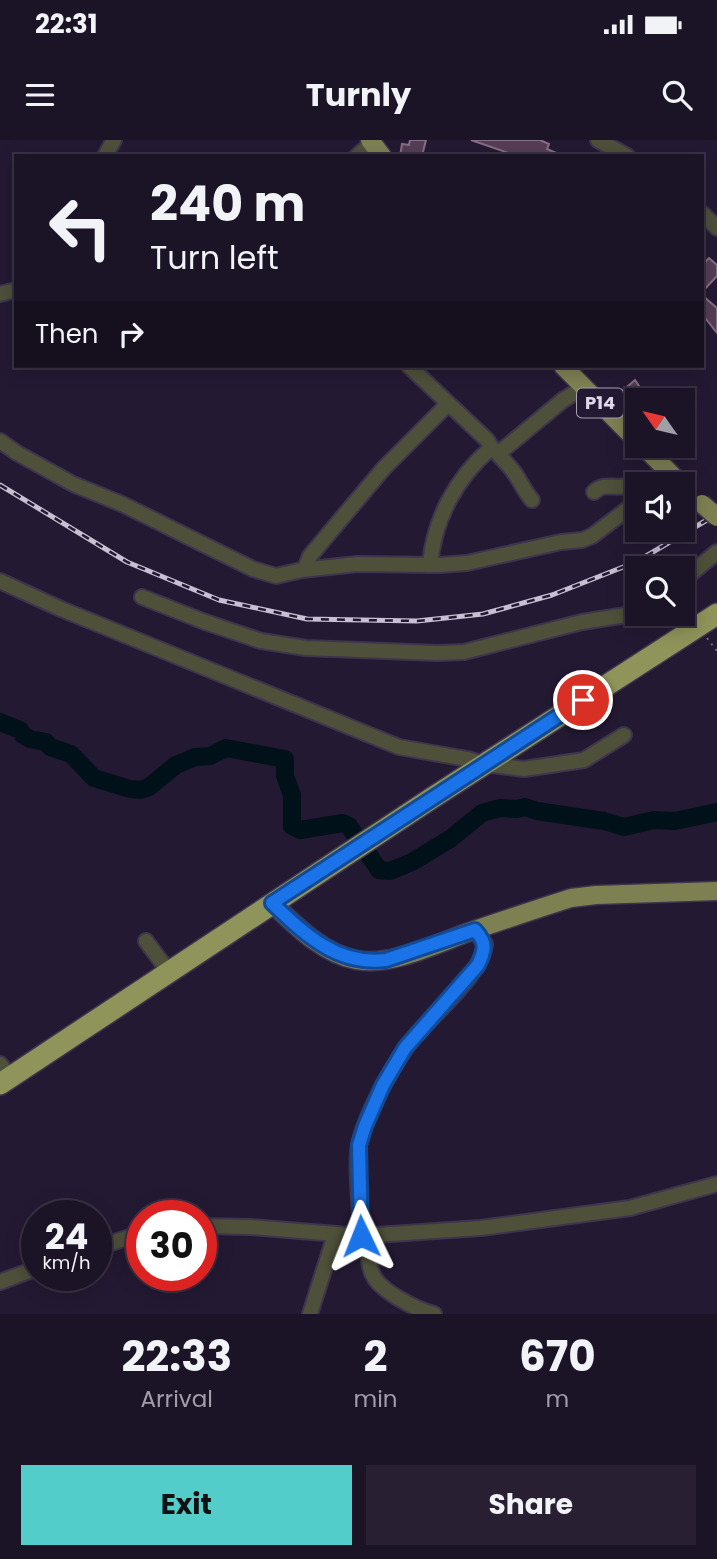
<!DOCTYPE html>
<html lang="en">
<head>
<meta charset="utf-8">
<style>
  :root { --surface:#1b1326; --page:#282032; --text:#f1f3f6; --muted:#a09ea7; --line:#393243; --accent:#53cdc9 }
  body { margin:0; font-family:Poppins,sans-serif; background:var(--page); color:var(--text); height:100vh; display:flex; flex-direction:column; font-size:26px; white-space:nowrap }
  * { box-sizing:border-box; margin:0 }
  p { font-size:23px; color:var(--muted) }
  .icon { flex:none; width:38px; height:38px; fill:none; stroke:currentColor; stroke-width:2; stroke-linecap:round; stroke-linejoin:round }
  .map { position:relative; height:1174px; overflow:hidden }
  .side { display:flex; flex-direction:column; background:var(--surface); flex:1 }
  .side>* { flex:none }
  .top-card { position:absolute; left:14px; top:14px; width:690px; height:214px; border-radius:0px; box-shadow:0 4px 18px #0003,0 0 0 2px var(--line); background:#1b1326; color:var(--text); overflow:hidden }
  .needle { width:46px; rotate:304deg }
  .fabs { position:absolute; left:625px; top:248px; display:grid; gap:14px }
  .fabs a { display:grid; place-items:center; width:70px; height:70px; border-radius:0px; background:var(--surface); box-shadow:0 4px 18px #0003,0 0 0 2px var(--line); font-size:35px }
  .speed { position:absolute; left:21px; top:1060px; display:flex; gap:14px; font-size:35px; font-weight:700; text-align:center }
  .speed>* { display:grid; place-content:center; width:91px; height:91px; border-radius:50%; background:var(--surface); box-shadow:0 4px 18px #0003,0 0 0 2px var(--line); line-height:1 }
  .speed small { font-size:18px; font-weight:400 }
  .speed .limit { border:10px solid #d22; background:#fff; color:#111 }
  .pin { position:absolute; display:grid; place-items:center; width:60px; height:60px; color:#fff; margin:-30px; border:4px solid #fff; border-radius:50%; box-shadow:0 2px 7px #0007 }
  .me { position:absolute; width:77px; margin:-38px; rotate:358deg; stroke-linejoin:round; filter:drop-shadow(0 0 5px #0008) }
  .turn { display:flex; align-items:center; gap:24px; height:147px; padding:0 21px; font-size:32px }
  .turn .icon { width:91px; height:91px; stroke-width:2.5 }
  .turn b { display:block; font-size:49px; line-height:60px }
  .then { display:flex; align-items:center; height:66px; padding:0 21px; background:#0003; gap:14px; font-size:26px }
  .eta { display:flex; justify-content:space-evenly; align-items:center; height:119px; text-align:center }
  .eta b { font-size:42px; font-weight:700; line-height:49px }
  .button { display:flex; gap:14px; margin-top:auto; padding:14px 21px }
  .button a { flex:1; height:80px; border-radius:0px; background:var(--accent); color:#111; font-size:28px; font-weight:700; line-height:80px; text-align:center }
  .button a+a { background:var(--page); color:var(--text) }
  .status { display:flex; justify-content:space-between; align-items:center; height:49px; padding:0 35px; background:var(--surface); direction:ltr }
  .status svg { height:19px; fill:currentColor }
  header { display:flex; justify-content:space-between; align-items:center; height:91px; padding:0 21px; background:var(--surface); font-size:32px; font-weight:700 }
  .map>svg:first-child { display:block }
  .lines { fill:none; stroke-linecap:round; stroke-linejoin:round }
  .river { stroke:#011119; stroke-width:18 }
  .building { fill:#553e55; stroke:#886e88; stroke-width:2 }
  .minor-casing { stroke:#3e344d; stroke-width:18 }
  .major-casing { stroke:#3e344d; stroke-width:21 }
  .highway-casing { stroke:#3e344d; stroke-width:24 }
  .path { stroke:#736980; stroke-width:2; stroke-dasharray:2 5; stroke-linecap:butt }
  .minor { stroke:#4e503a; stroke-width:14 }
  .major { stroke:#7d8152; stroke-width:18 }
  .highway { stroke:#8f945a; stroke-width:21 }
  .rail-casing { stroke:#c7c0d3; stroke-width:5 }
  .rail { stroke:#241933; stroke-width:2.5; stroke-dasharray:8; stroke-linecap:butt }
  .major-bridge-casing { stroke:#3e344d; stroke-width:21; stroke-linecap:butt }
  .major-bridge { stroke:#7d8152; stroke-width:18 }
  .route-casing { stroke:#114b97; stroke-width:18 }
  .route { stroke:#1a73e8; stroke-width:12 }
  .labels { text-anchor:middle; stroke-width:7; stroke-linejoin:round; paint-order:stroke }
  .shield { fill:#241933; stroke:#a79fb3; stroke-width:2 }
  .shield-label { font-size:18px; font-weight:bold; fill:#dfd8ea }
</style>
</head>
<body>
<div class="status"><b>22:31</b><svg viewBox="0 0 49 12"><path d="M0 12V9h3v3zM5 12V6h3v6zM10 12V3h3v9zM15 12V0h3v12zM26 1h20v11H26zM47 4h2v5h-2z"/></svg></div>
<header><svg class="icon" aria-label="menu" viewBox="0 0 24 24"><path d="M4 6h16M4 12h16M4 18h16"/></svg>Turnly<svg class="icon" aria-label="search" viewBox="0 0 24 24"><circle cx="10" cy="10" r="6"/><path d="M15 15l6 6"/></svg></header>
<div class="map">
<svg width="717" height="1174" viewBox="0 0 717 1174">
  <rect width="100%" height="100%" fill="#241933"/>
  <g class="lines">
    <path class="river" d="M0,582l20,8 3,5 7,4 16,3 4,5 21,7 23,24 36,11 11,1 8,-3 27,-22 19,-8 15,-1 16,-8 59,11v17l7,19v31l8,4 43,-7 6,3 30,44 11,1 22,-9 38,-23 32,-26 18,-5 17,1 8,-2 12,4 67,10 20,6 30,-7 21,1 42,-9"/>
  </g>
  <g class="building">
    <path d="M410,0h16l-4,16h-22l2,-12 7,1z"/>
    <path d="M471,0h69l9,4 -2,5 16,7h-46z"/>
    <path d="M709,118l8,7v11l-15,16v-33l3,3z"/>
    <path d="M702,155l15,13v25l-15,-19z"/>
    <path d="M635,240l14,21h-12v21l-16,-23 2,-3 -2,-4z"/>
  </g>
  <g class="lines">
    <defs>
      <g id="minor">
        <path d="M598,0l29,16"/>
        <path d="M105,16l9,-16"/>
        <path d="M357,16l15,-13"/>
        <path d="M702,73l15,15"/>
        <path d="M0,154l16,-4"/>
        <path d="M409,226l78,74c6,11 18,20 26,31 7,9 11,20 19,29"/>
        <path d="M0,301l17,12 56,31 49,20 131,65 23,7 26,-6 55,-6 82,1 28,-2 94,-21 21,-2 10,-4 45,-34"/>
        <path d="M499,313l64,-53 21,-13"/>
        <path d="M658,345l13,-10"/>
        <path d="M594,352c10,-10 20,-3 32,-6l5,3 6,1"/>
        <path d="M430,425c4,-46 26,-87 61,-117"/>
        <path d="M305,429l5,-13 74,-88 64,-64"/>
        <path d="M0,441l61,28 338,138 68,12 17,5 40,5 60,-9 40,-25"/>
        <path d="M682,441l35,-29"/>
        <path d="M142,457l63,25 56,19 45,7 132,5 26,-1 118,-30 44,-7 11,-5"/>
        <path d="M146,801l23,31"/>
        <path d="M0,924l10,13"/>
        <path d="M201,1086l49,1 111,9 120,-8 149,-20 87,-24"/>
        <path d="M361,1096c0,-24 -7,-74 -1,-96 7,-27 29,-67 45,-91 19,-28 77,-72 80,-105l-10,-14"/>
        <path d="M370,1096c-1,13 -3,27 3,39 7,16 44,35 61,39"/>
        <path d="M96,1108l46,-15"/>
        <path d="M0,1142l37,-14"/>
        <path d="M310,1174l25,-79"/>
      </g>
      <g id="major">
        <path d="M370,0l12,16"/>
        <path d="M563,226l74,75"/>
        <path d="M643,306l39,39"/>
        <path d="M272,763c23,22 51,51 84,57 34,7 80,-16 113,-28 34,-12 68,-23 102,-34l25,-3 121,-4"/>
      </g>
      <path id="highway" d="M0,944l432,-286 285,-184"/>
    </defs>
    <use href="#minor" class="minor-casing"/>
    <use href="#major" class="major-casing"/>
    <use href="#highway" class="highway-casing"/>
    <path class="path" d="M707,498l10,13"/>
    <use href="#minor" class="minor"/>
    <use href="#major" class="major"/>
    <use href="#highway" class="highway"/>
    <defs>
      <path id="rail" d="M0,345l127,77 92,38 88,19 110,2 66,-7 69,-19 84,-33 81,-48"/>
    </defs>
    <use href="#rail" class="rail-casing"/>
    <use href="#rail" class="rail"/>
    <defs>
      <path id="major-bridge" d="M702,364l15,13"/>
    </defs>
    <use href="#major-bridge" class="major-bridge-casing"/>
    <use href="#major-bridge" class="major-bridge"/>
  </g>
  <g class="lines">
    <defs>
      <path id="route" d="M361,1096l-2,-91 6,-19 18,-41 22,-37 73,-83c7,-15 9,-22 -3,-35l-89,30c-48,6 -81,-25 -114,-57l311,-203"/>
    </defs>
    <use href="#route" class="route-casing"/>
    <use href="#route" class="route"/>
  </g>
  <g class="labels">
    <rect class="shield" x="577" y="248.5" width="46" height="29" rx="5"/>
    <g class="shield-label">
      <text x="600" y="269">P14</text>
    </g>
  </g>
</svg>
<div class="fabs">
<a><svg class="needle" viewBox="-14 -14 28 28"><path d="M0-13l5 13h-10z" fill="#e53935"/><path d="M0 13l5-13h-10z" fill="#a09ea7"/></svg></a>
<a><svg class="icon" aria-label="sound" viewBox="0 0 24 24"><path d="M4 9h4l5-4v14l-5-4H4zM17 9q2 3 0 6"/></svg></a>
<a><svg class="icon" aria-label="search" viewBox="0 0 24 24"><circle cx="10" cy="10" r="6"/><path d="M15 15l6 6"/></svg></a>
</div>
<div class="speed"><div>24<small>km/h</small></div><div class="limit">30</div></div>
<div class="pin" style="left:583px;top:560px;background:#d93025"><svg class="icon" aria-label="arrive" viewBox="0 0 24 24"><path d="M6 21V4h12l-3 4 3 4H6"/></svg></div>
<svg class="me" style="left:361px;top:1096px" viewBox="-20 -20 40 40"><path d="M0-17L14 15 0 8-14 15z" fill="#1a73e8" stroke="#fff" stroke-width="4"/></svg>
<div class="top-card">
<div class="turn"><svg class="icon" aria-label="left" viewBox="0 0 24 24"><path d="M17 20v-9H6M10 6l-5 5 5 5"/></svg><div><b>240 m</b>Turn left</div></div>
<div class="then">Then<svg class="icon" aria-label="right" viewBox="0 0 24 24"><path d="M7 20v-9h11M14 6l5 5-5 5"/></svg></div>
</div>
</div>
<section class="side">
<div class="eta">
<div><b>22:33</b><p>Arrival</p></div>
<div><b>2</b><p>min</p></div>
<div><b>670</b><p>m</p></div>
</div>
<div class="button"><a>Exit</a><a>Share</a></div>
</section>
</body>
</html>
